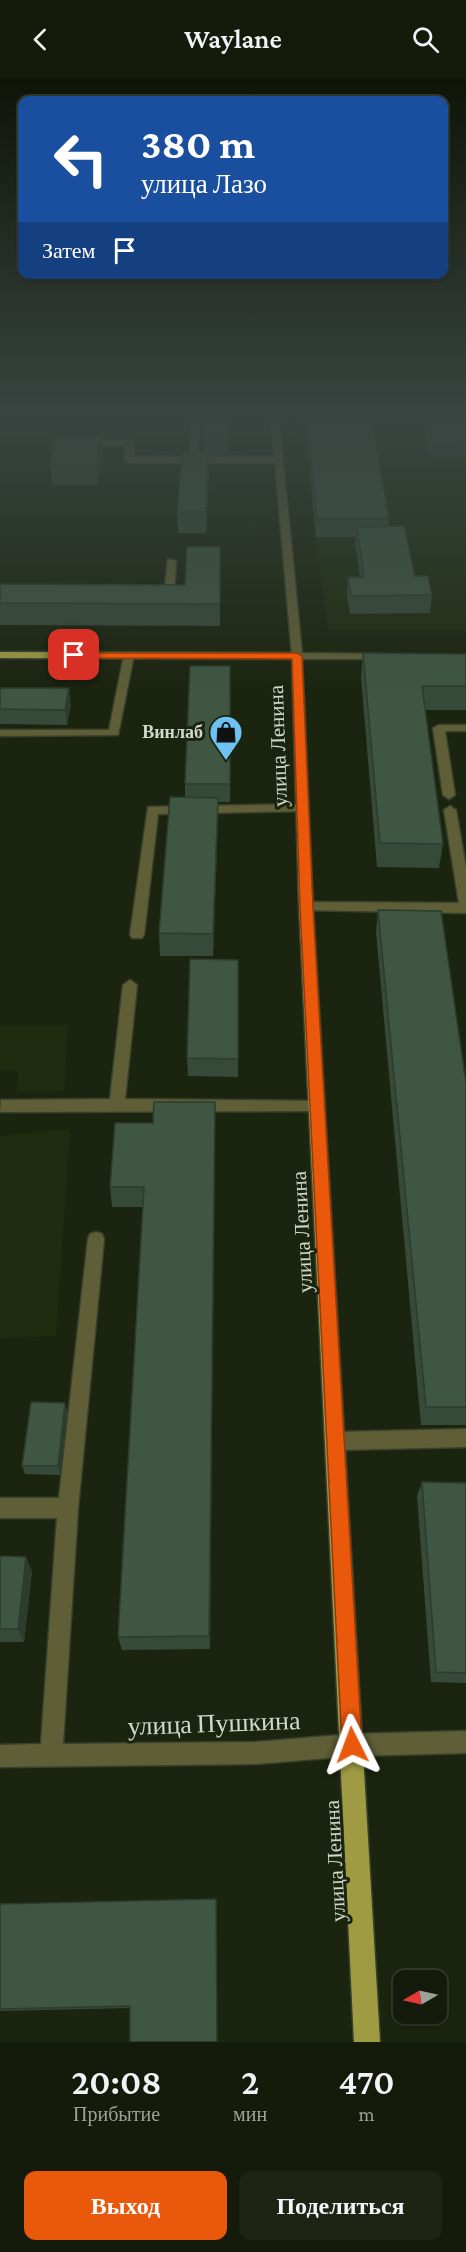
<!DOCTYPE html>
<html lang="ru">
<head>
<meta charset="utf-8">
<style>
  :root { --surface:#141b0a; --page:#1d2413; --text:#f1f3f6; --muted:#9da19c; --line:#33392b; --accent:#ea580c }
  body { margin:0; font-family:"Crimson Pro",serif; background:var(--page); color:var(--text); height:100vh; display:flex; flex-direction:column; font-size:22px; white-space:nowrap }
  * { box-sizing:border-box; margin:0 }
  p { font-size:20px; color:var(--muted) }
  .icon { flex:none; width:33px; height:33px; fill:none; stroke:currentColor; stroke-width:2; stroke-linecap:round; stroke-linejoin:round }
  .map { position:relative; height:1964px; overflow:hidden }
  .side { display:flex; flex-direction:column; background:var(--surface); flex:1 }
  .side>* { flex:none }
  .banner { position:absolute; left:18px; top:18px; width:430px; height:183px; border-radius:12px; box-shadow:0 2px 4px #0004,0 0 0 2px var(--line); background:#1a4fa0; color:#fff; overflow:hidden }
  .needle { width:39px; rotate:261deg }
  .fabs { position:absolute; left:393px; top:1892px; display:grid; gap:12px }
  .fabs a { display:grid; place-items:center; width:54px; height:54px; border-radius:12px; background:var(--surface); box-shadow:0 2px 4px #0004,0 0 0 2px var(--line); font-size:30px }
  .pin { position:absolute; display:grid; place-items:center; width:51px; height:51px; color:#fff; margin:-26px; border-radius:12px; box-shadow:0 3px 9px #0006 }
  .me { position:absolute; width:66px; margin:-33px; rotate:357deg; stroke-linejoin:round; filter:drop-shadow(0 0 4px #0008) }
  .turn { display:flex; align-items:center; gap:21px; height:126px; padding:0 24px; font-size:27px }
  .turn .icon { width:78px; height:78px; stroke-width:2.5 }
  .turn b { display:block; font-size:42px; line-height:51px }
  .then { display:flex; align-items:center; height:57px; padding:0 24px; background:#0003; gap:12px; font-size:22px }
  .eta { display:flex; justify-content:space-evenly; align-items:center; height:102px; text-align:center }
  .eta b { font-size:36px; font-weight:600; line-height:42px }
  .cta { display:flex; gap:12px; margin-top:auto; padding:12px 24px }
  .cta a { flex:1; height:69px; border-radius:12px; background:var(--accent); color:#fff; font-size:24px; font-weight:600; line-height:69px; text-align:center }
  .cta a+a { background:var(--page); color:var(--text) }
  header { display:flex; justify-content:space-between; align-items:center; height:78px; padding:0 24px; background:var(--surface); font-size:27px; font-weight:600 }
  .map>svg:first-child { display:block }
  .built { fill:#202c0f }
  .lines { fill:none; stroke-linecap:round; stroke-linejoin:round }
  .minor-casing { stroke:#38412c; stroke-width:3 }
  .major-casing { stroke:#38412c; stroke-width:3 }
  .minor { fill:#5f5e36; fill-rule:evenodd }
  .major { fill:#9e9b43; fill-rule:evenodd }
  .wall { fill:#364a3a }
  .shaded-wall { fill:#2c3c2f }
  .building { fill:#3f5643; stroke:#2c3c2f; stroke-width:1.5 }
  .route { fill:#ea580c; stroke:#983908; stroke-width:1.5 }
  .labels { text-anchor:middle; stroke-width:6; stroke-linejoin:round; paint-order:stroke }
  .far-poi-label { font-size:18px; font-weight:bold; fill:#d2d9cb; stroke:#1b240e; text-anchor:end }
  .street-label { font-size:21px; fill:#d2d9cb; stroke:#1b240e }
  .near-street-label { font-size:26px; fill:#d2d9cb; stroke:#1b240e }
</style>
</head>
<body>
<header><svg class="icon" aria-label="back" viewBox="0 0 24 24"><path d="M15 5l-7 7 7 7"/></svg>Waylane<svg class="icon" aria-label="search" viewBox="0 0 24 24"><circle cx="10" cy="10" r="6"/><path d="M15 15l6 6"/></svg></header>
<div class="map">
<svg width="466" height="1964" viewBox="0 0 466 1964">
  <rect width="100%" height="100%" fill="#1b240e"/>
  <g class="built">
    <path d="M300,342h166v210h-138z"/>
    <path d="M0,948h68l-4,65 -47,1 1,-22h-18z"/>
    <path d="M70,1051l-14,207 -56,2v-202z"/>
  </g>
  <g class="lines">
    <defs>
      <g id="minor">
        <path d="M192,342h8l-2,36 76,1 -3,-37h8l23,233 80,1 4,1v4h-89l-5,-3 -17,-193h-146l-4,-3 1,-14h-44l-4,-3 4,-3h48l4,3v14l56,-1z"/>
        <path d="M168,481l8,2 -2,37 -12,3 -5,-3 7,-3z"/>
        <path d="M129,574l5,3 -16,80 -118,1v-6h109l15,-75z"/>
        <path d="M439,647h27v6h-21l10,64 -6,4 -6,-4 -10,-67z"/>
        <path d="M303,726l4,1 2,3 -2,3 -149,3 -14,121 -2,3h-10l-2,-3 18,-128z"/>
        <path d="M450,728l6,4 10,58v45l-165,-3 -2,-3 2,-3 5,-2 153,1 -15,-93z"/>
        <path d="M130,902l7,5 -12,114 192,2 5,2 3,4 -3,4 -322,1 1,-12 109,-1 13,-114z"/>
        <path d="M96,1154l6,2 2,5 -26,269 -15,236 193,-2 96,-8 114,-3v22l-114,3 -96,8 -256,3v-22l41,-1 16,-226h-57v-20h59l29,-259 2,-5z"/>
        <path d="M466,1351v18l-129,3 -7,-3 -2,-6 2,-6 7,-3z"/>
      </g>
      <path id="major" d="M0,574l297,1 5,3 11,251 67,1135h-26l-55,-1135 -7,-248 -292,-1z"/>
    </defs>
    <use href="#minor" class="minor-casing"/>
    <use href="#major" class="major-casing"/>
    <use href="#minor" class="minor"/>
    <use href="#major" class="major"/>
  </g>
  <g class="wall">
    <path d="M229,342l-1,34h-20l1,19 -3,60h-28l-1,-21 27,-59v-19z"/>
    <path d="M305,342h67l17,99v7l26,50 17,19 -2,18 -80,1 -3,-19 1,-18h12l-5,-33 1,-7h-40z"/>
    <path d="M424,342h42v38h-34l-9,-31z"/>
    <path d="M103,378l-6,29h-45l-2,-21z"/>
    <path d="M220,469v79l-220,-1v-41l185,1z"/>
    <path d="M363,575l103,1v56h-41l18,134 -4,24 -62,-1 -16,-190z"/>
    <path d="M230,588v136h-12v18l-5,136h-53l-1,-23 26,-136v-13z"/>
    <path d="M0,610l71,16 -4,21 -67,-1z"/>
    <path d="M378,832l88,173v342h-45l-45,-493z"/>
    <path d="M238,882v117l-50,-1 -1,-18z"/>
    <path d="M215,1024l-5,547 -88,1 -4,-13 25,-430h-31l-2,-20 43,-64z"/>
    <path d="M65,1325l2,9 -7,63 -35,-1 -3,-8z"/>
    <path d="M422,1404l44,1v200l-35,-1 -14,-186z"/>
    <path d="M0,1478l32,15 -8,71h-24z"/>
    <path d="M0,1826l217,138 -87,-34 -130,3z"/>
  </g>
  <g class="shaded-wall">
    <path d="M101,358l2,20 -6,29 -1,-21z"/>
    <path d="M208,375l1,20 -3,60v-21z"/>
    <path d="M69,610l2,16 -4,21 -2,-15z"/>
    <path d="M218,720v22l-5,136v-22z"/>
    <path d="M215,1024v22l-5,525 -1,-13z"/>
    <path d="M65,1325l2,9 -7,63 -2,-9z"/>
    <path d="M26,1479l6,14 -8,71 -6,-13z"/>
  </g>
  <g class="building">
    <rect x="204" y="342" width="24" height="14"/>
    <path d="M307,342h65l17,99h-72z"/>
    <path d="M426,342h40v24l-32,1z"/>
    <path d="M57,358h44l-5,28h-46z"/>
    <path d="M182,375h26l-2,59h-29z"/>
    <path d="M404,448l11,50h13l4,19 -81,1 -3,-19h16l-7,-50z"/>
    <path d="M187,469h33v57l-220,-1v-19l185,1z"/>
    <path d="M363,575l103,1v32h-44l21,158 -63,-1z"/>
    <path d="M190,588h40v118h-45z"/>
    <path d="M0,610h69l-4,22 -65,-1z"/>
    <path d="M170,719l48,1 -5,136 -54,-1z"/>
    <path d="M378,832l63,1 25,172v324h-40z"/>
    <path d="M190,881l48,1v99l-51,-1z"/>
    <path d="M154,1024h61l-6,534 -91,1 26,-450h-34l5,-64h38z"/>
    <path d="M31,1324l34,1 -7,63h-36z"/>
    <path d="M422,1404l44,1v190l-30,-1z"/>
    <path d="M0,1478l26,1 -8,72h-18z"/>
    <path d="M216,1821l1,143h-87v-36l-130,3v-105z"/>
  </g>
  <linearGradient id="sky" x2="0" y2="1"><stop stop-color="#0f1408"/><stop offset="0.55" stop-color="#394541"/><stop offset="1" stop-color="#394541" stop-opacity="0"/></linearGradient>
  <rect width="466" height="617" fill="url(#sky)"/>
  <path class="route" d="M71,575h226l5,3 11,251 49,838 -3,7 -7,3 -7,-3 -3,-7 -42,-838 -8,-248 -218,-1 -5,-3z"/>
  <defs>
    <symbol id="shop-pin" viewBox="-11 -11 22 30"><path d="M0 17L-7.5 6A9.5 9.5 0 1 1 7.5 6Z" fill="#6ec2f3" stroke="#1b240e"/><path d="M-5-2.5h2.3a2.7 3.5 0 0 1 5.4 0H5L5.5 6h-11ZM-1.5-2.5h3a1.5 2.3 0 0 0-3 0Z" fill="#111"/></symbol>
  </defs>
  <g fill-rule="evenodd">
    <use href="#shop-pin" x="207" y="635" width="38" height="52"/>
  </g>
  <g class="labels">
    <g class="far-poi-label">
      <text x="203" y="660">Винлаб</text>
    </g>
    <g class="street-label">
      <text transform="translate(278 668) rotate(-92)" y="7">улица Ленина</text>
      <text transform="translate(302 1154) rotate(-93)" y="7">улица Ленина</text>
      <text transform="translate(335 1783) rotate(-93)" y="7">улица Ленина</text>
    </g>
    <g class="near-street-label">
      <text transform="translate(214 1645) rotate(-2)" y="9">улица Пушкина</text>
    </g>
  </g>
</svg>
<div class="fabs">
<a><svg class="needle" viewBox="-14 -14 28 28"><path d="M0-13l5 13h-10z" fill="#e53935"/><path d="M0 13l5-13h-10z" fill="#9da19c"/></svg></a>
</div>
<div class="pin" style="left:74px;top:577px;background:#d93025"><svg class="icon" aria-label="arrive" viewBox="0 0 24 24"><path d="M6 21V4h12l-3 4 3 4H6"/></svg></div>
<svg class="me" style="left:352px;top:1667px" viewBox="-20 -20 40 40"><path d="M0-17L14 15 0 8-14 15z" fill="#ea580c" stroke="#fff" stroke-width="4"/></svg>
<div class="banner">
<div class="turn"><svg class="icon" aria-label="left" viewBox="0 0 24 24"><path d="M17 20v-9H6M10 6l-5 5 5 5"/></svg><div><b>380 m</b>улица Лазо</div></div>
<div class="then">Затем<svg class="icon" aria-label="arrive" viewBox="0 0 24 24"><path d="M6 21V4h12l-3 4 3 4H6"/></svg></div>
</div>
</div>
<section class="side">
<div class="eta">
<div><b>20:08</b><p>Прибытие</p></div>
<div><b>2</b><p>мин</p></div>
<div><b>470</b><p>m</p></div>
</div>
<div class="cta"><a>Выход</a><a>Поделиться</a></div>
</section>
</body>
</html>
